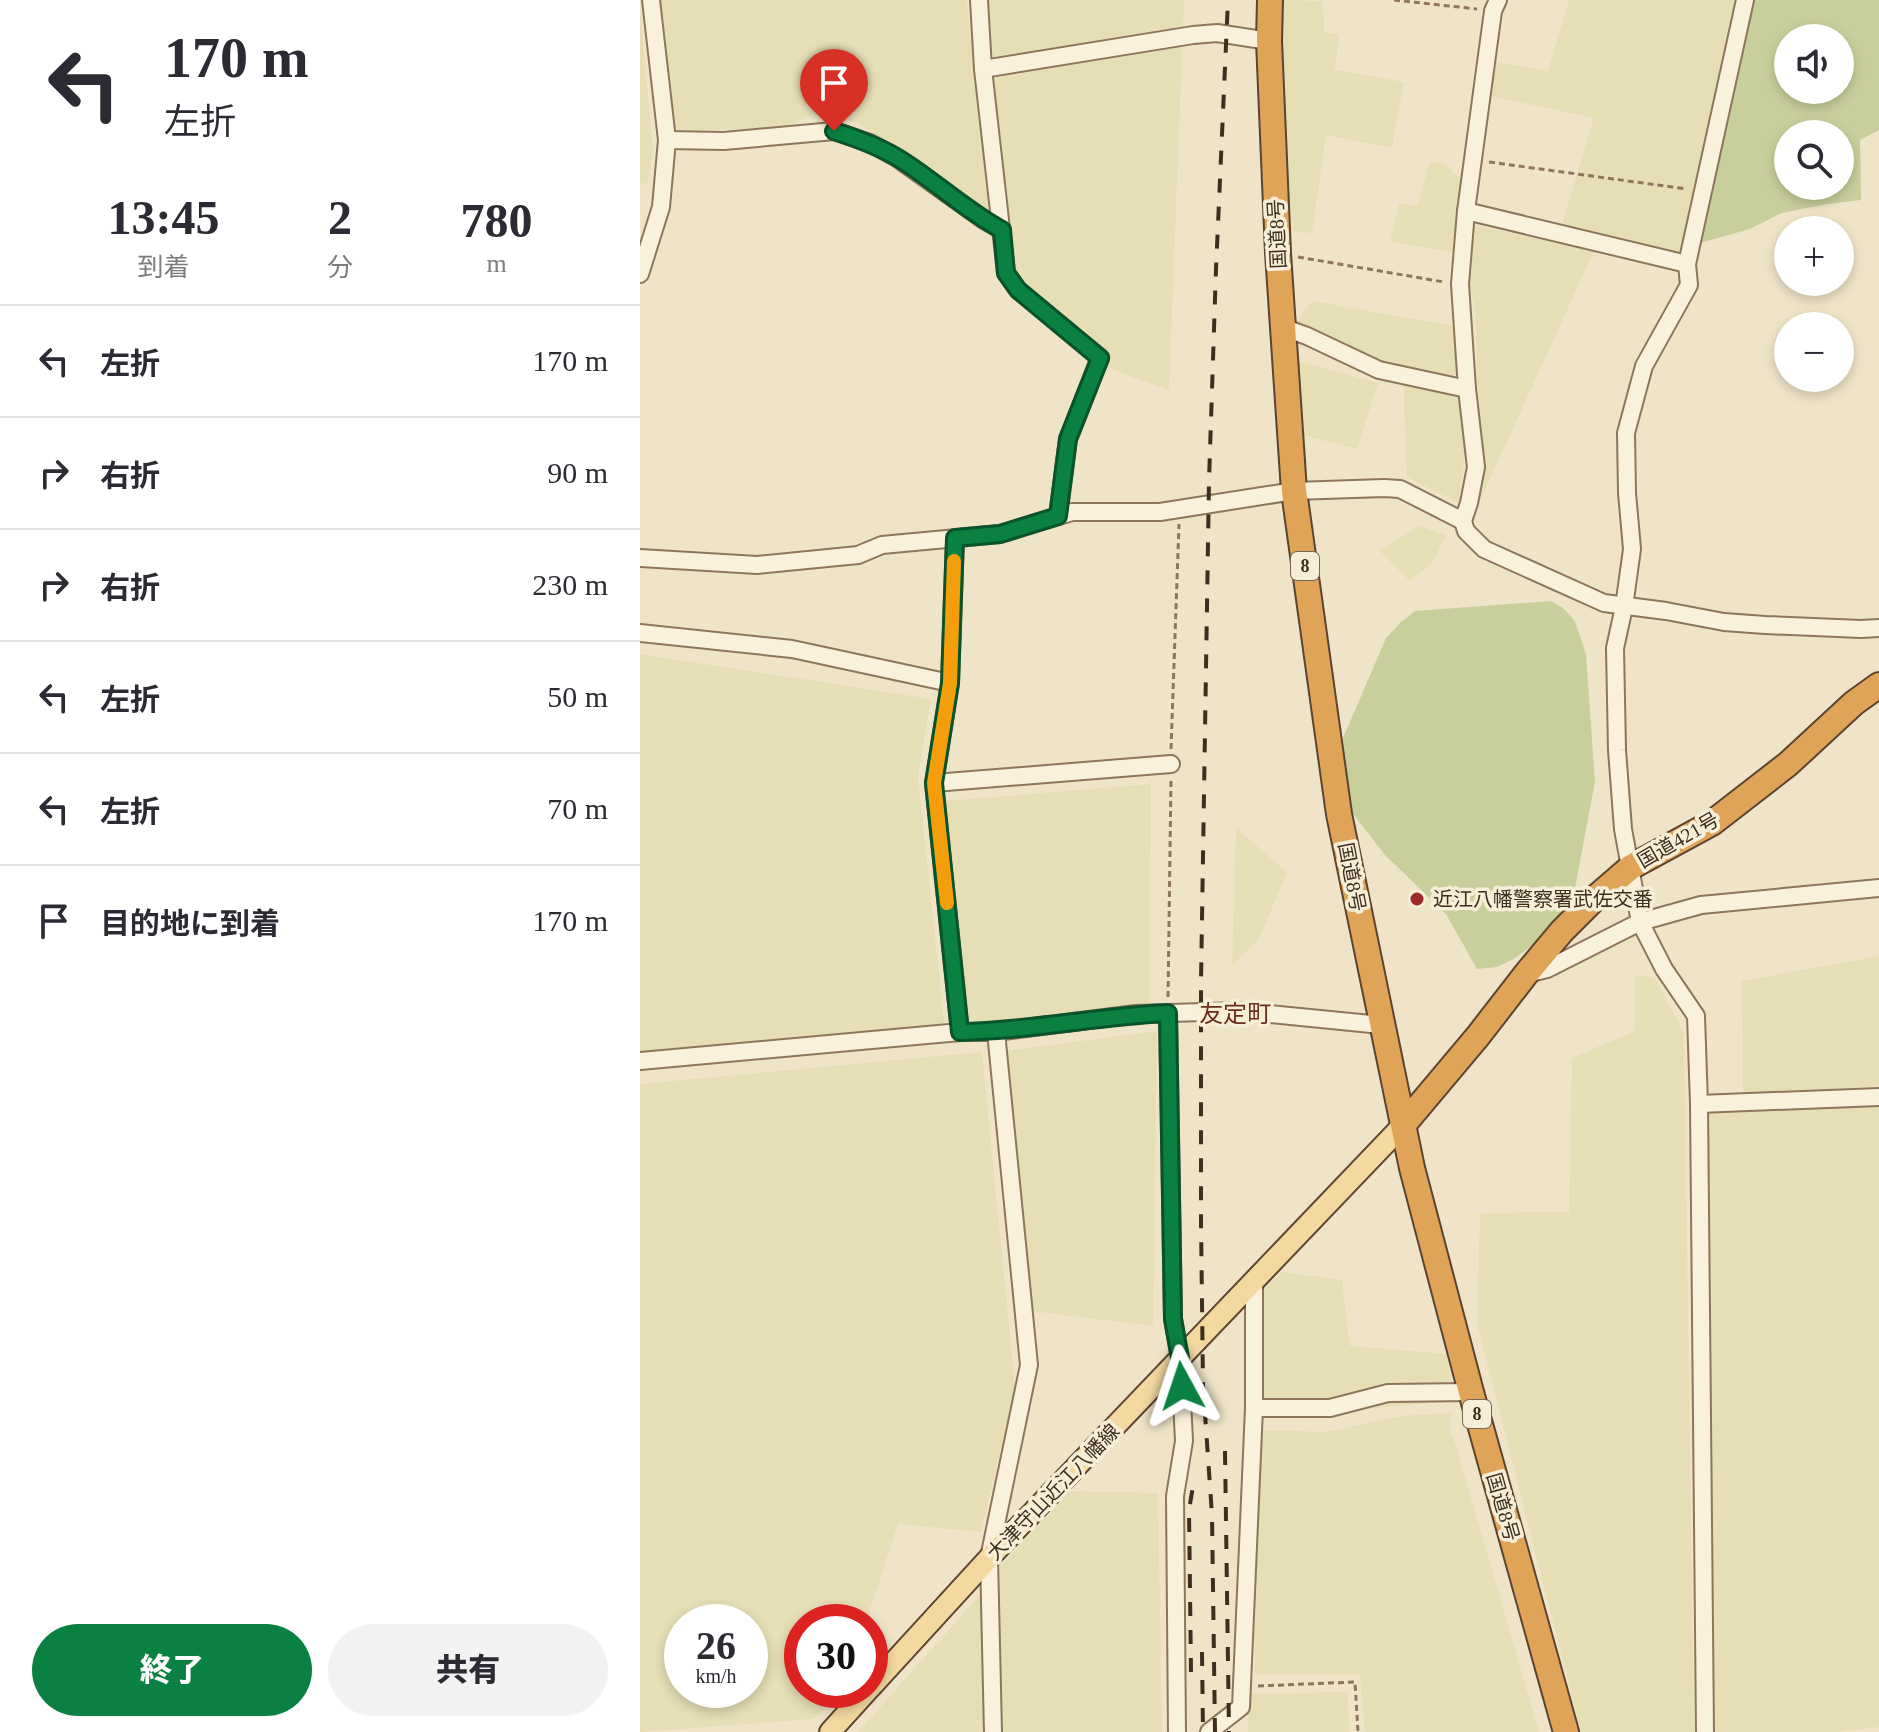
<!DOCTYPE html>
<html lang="ja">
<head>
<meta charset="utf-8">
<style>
  :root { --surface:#fff; --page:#f2f2f3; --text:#2b2b33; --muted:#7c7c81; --line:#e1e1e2; --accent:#0b8043 }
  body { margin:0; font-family:"Times New Roman","Noto Sans JP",serif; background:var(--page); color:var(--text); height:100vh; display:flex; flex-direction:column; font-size:30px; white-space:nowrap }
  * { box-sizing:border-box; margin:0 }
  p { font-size:26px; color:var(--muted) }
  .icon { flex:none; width:44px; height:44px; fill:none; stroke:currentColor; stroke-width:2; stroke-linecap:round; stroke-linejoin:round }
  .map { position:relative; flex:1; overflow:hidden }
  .drawer { display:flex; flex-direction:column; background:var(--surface); width:640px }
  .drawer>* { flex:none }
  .top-card { background:#fff; color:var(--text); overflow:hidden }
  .fabs { position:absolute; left:1134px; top:24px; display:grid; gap:16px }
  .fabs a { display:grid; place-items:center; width:80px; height:80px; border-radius:50%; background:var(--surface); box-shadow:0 4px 12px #0003; font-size:40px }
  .speed { position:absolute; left:24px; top:1604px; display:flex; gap:16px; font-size:40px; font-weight:700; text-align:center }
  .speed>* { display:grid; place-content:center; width:104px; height:104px; border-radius:50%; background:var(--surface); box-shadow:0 4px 12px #0003; line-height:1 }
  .speed small { font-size:20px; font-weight:400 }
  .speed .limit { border:12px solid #d22; background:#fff; color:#111 }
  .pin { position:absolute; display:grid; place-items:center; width:68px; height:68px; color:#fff; margin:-82px -34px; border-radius:50% 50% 50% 0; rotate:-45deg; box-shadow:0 0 8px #0007 }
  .pin .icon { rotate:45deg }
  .me { position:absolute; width:88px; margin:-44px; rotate:355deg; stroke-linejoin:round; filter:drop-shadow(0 0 6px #0008) }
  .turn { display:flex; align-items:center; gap:28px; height:168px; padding:0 32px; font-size:36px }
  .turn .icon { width:104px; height:104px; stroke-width:2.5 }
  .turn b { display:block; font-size:56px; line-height:68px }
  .eta { display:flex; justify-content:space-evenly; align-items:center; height:136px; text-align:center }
  .eta b { font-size:48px; font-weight:800; line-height:56px }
  .button { display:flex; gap:16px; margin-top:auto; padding:16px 32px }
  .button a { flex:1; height:92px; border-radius:48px; background:var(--accent); color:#fff; font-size:32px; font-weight:800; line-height:92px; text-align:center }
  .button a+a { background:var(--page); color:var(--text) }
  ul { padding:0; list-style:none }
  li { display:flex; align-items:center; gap:24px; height:112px; padding:0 32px; border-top:2px solid var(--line) }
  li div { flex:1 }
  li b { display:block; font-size:30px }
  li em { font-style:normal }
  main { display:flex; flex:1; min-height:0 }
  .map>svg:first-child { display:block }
  .farmland { fill:#e6deb5; fill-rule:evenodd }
  .green { fill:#c9cf9b; fill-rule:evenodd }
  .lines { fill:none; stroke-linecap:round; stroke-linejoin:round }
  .minor-casing { stroke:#8d765c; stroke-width:20 }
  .major-casing { stroke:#5b4430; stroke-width:24 }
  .highway-casing { stroke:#5b4430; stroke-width:28 }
  .path { stroke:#8d765c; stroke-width:3; stroke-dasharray:6 4; stroke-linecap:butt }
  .minor { stroke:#faf1dc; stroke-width:16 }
  .major { stroke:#f3d9a0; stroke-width:20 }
  .highway { stroke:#e0a458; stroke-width:24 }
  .rail { stroke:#3d2e20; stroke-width:4; stroke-dasharray:14 14; stroke-linecap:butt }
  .route-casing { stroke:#07532c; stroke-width:20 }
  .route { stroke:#0b8043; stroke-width:14 }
  .slow { stroke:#f59e0b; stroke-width:14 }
  .poi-dot { fill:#9e2a2b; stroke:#f7eed8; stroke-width:3 }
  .labels { text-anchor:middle; stroke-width:7; stroke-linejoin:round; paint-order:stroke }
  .shield { fill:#f7eed8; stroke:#756857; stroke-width:2 }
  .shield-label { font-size:18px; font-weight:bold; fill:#3d2e20 }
  .street-label { font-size:20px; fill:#3d2e20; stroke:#f7eed8 }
  .poi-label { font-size:20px; fill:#3d2e20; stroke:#f7eed8; text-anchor:start }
  .quarter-label { font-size:24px; fill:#6b2e1e; stroke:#f7eed8 }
</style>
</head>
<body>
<main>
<section class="drawer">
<div class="top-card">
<div class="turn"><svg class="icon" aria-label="left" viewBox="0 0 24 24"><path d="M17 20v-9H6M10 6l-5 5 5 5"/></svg><div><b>170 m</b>左折</div></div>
</div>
<div class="eta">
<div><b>13:45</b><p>到着</p></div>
<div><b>2</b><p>分</p></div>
<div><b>780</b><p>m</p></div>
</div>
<ul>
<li><svg class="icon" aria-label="left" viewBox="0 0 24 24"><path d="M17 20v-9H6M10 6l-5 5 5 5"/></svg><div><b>左折</b></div><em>170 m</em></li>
<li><svg class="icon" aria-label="right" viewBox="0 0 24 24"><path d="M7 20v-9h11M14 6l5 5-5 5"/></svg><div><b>右折</b></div><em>90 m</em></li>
<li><svg class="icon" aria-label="right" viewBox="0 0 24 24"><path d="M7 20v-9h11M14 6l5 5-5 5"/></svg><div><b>右折</b></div><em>230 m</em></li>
<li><svg class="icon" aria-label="left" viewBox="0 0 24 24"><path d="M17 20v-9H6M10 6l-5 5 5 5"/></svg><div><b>左折</b></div><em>50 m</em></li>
<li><svg class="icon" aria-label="left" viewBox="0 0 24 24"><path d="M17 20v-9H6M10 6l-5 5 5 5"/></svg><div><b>左折</b></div><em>70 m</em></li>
<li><svg class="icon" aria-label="arrive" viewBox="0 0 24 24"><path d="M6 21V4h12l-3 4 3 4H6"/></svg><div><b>目的地に到着</b></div><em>170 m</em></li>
</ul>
<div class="button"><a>終了</a><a>共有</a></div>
</section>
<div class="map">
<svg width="1239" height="1732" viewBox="0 0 1239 1732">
  <rect width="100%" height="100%" fill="#f0e4c8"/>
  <g class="farmland">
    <path d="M15,0h312l23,222 -51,-49 -82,-50 -36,-10 -43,15 -113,3z"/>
    <path d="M343,0h201l-15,390 -78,-28 -86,-85z"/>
    <path d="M638,0l45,1 1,31 15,2 -4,36 69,12 -12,66 -66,-13 -14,98 -29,-3z"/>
    <path d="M929,0h166l-52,256 -124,-23 35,-115 -108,-23 8,-33 54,9z"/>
    <path d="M0,9l13,143 -6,32 -7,-1z"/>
    <path d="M790,161l16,4 15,15 -5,73 -66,-11 9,-38 19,1z"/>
    <path d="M833,225l121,26 -116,254 -4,-1 6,-36 -5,-162 -10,-33z"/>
    <path d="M672,301l148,26v54l-99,-24 -65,-35z"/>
    <path d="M654,360l84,23 -21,66 -59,-15z"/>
    <path d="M763,380l57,16 6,54 -8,53 -51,-26z"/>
    <path d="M780,526l26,9 -13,27 -23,19 -31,-31z"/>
    <path d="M0,654l291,45 -13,77 27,255 -305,27z"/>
    <path d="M511,784l-2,232 -180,17 -25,-232z"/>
    <path d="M596,828l51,44 -28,67 -27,27z"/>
    <path d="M1239,956v130l-136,8 -1,-113z"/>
    <path d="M995,976l19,1 30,55 10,700h-113l-104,-409 3,-110 89,-1 3,-154 63,-27z"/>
    <path d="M517,1031l-4,295 -122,-15 -27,-260z"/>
    <path d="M342,1052l33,335 -34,145 -83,-8 -32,98h-64v68h40l-29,29 -173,13v-648zM42,1622h68v68h-68z"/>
    <path d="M1239,1105v622l-42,5h-124l-7,-626z"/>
    <path d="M642,1272l60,8 8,66 96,8 10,47 -94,8 -41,8 -68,-3 -3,-113z"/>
    <path d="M811,1413l-2,24 4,-1 86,296h-174l-5,-57 -105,-1 -5,-222 8,-22 68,2 75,-16z"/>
    <path d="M431,1491l87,2 4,239h-159l-4,-164z"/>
    <path d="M341,1594l3,138h-127h1z"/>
    <path d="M708,1692l1,40h-101v-38z"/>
  </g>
  <g class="green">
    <path d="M1113,0h126v130l-19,10 1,60 -33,4 -46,9 -32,16 -50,14zM1148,38h52v52h-52zM1148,134h52v52h-52z"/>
    <path d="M911,601l12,7 12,13 11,33 9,127 -21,113 -9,20 -17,20 -36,26 -15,7 -20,2 -31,-55 -61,-59 -41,-53 -7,-34 6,-30 43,-100 15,-16 14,-11z"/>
  </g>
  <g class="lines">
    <defs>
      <g id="minor">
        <path d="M339,0l4,69 23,204 12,17 82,68 -32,81 -10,77"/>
        <path d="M858,0l-5,11 -27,200 -6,73 7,105 9,78 -7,36 -6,18 3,10 18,18 120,54 62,8 58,11 41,3 96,4 18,-1"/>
        <path d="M343,69l210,-34 24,-2 52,8"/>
        <path d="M27,140l57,1 110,-10 36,12 27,15 87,62 18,10"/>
        <path d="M826,211l221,53"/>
        <path d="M0,274l21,-67 6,-67 -16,-140"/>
        <path d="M642,327l25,9 72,34 88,19"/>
        <path d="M0,558l117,7 101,-10 24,-10 118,-11 72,-22h88l134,-21 90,-3 16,1 63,32"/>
        <path d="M0,633l152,16 158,34 -16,100 237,-19"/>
        <path d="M310,683l5,-145"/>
        <path d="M294,783l26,249"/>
        <path d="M887,974l20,-5 93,-47 61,-17 178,-17"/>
        <path d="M528,1013l5,306 7,39 4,83 -9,55 2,236"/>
        <path d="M0,1061l320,-29h36l139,-18 104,-3 142,14"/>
        <path d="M1059,1104l180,-7"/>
        <path d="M614,1281v127h76l58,-15 83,-1"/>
        <path d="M353,1732l-4,-174 40,-193 -33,-333"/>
        <path d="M569,1732l32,-25 13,-299"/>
        <path d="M1065,1732l-6,-628 -3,-88 -32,-47 -24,-47 -17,-93 -6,-79 -2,-102 9,-41 8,-58 -5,-56 -1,-60 18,-67 45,-81 -2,-21 58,-264"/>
      </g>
      <g id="major">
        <path d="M230,1688l119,-130 415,-434"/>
        <path d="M190,1732l38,-42"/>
      </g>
      <g id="highway">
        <path d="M630,0l-1,41 9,212 16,238 45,323 73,354 59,224 95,340"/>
        <path d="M764,1124l74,-88 48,-62 36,-43 32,-32 37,-32 81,-44 76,-59 66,-61 25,-18"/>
      </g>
    </defs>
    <use href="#minor" class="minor-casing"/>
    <use href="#major" class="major-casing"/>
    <use href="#highway" class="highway-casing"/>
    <g class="path">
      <path d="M754,0l83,9"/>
      <path d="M849,162l198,27"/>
      <path d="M658,257l146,25"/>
      <path d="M531,749l8,-225"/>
      <path d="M528,997l3,-217"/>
      <path d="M618,1686l97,-4 3,50"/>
    </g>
    <use href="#minor" class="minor"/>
    <use href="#major" class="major"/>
    <use href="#highway" class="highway"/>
    <g class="rail">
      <path d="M585,1451l4,281"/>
      <path d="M562,1652l1,80"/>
      <path d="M551,1672l-2,-162 4,-24"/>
      <path d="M575,1732l-3,-217 -9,-130 -2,-164v-239l8,-501 7,-212 12,-269"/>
    </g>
  </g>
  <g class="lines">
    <defs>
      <path id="route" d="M194,131c22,7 44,15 64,27 36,22 67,52 104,72l4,43 12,17 82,68 -32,81 -10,77 -58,18 -45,4 -5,145 -16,100 26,249c70,-1 138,-16 208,-19l5,306 7,39 2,28"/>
    </defs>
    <use href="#route" class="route-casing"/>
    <use href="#route" class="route"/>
    <path class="slow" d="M307,903l-13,-120 16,-100 4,-122"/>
  </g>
  <circle class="poi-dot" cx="777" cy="899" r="8"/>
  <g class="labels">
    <g class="shield">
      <rect x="651" y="552" width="28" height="28" rx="6"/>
      <rect x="823" y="1400" width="28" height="28" rx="6"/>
    </g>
    <g class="shield-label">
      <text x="665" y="572">8</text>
      <text x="837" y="1420">8</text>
    </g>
    <g class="street-label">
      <text transform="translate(637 234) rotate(-93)" y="7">国道8号</text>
      <text transform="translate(1038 840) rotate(-30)" y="7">国道421号</text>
      <text transform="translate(712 877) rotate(79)" y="7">国道8号</text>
      <text transform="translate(413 1492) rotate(-46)" y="7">大津守山近江八幡線</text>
      <text transform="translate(863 1507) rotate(74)" y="7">国道8号</text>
    </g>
    <g class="poi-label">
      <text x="793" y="906">近江八幡警察署武佐交番</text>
    </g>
    <g class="quarter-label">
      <text x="595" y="1022">友定町</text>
    </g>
  </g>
</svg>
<div class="fabs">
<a><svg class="icon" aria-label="sound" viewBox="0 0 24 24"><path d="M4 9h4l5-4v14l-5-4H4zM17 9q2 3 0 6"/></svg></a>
<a><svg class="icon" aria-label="search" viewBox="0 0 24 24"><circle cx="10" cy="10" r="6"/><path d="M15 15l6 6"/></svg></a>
<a>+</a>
<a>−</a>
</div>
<div class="speed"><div>26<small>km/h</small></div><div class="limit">30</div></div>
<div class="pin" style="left:194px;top:131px;background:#d93025"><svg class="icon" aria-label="arrive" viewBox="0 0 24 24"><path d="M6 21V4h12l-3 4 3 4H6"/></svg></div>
<svg class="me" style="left:542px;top:1386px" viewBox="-20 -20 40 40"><path d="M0-17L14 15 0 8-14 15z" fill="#0b8043" stroke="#fff" stroke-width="4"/></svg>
</div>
</main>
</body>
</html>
